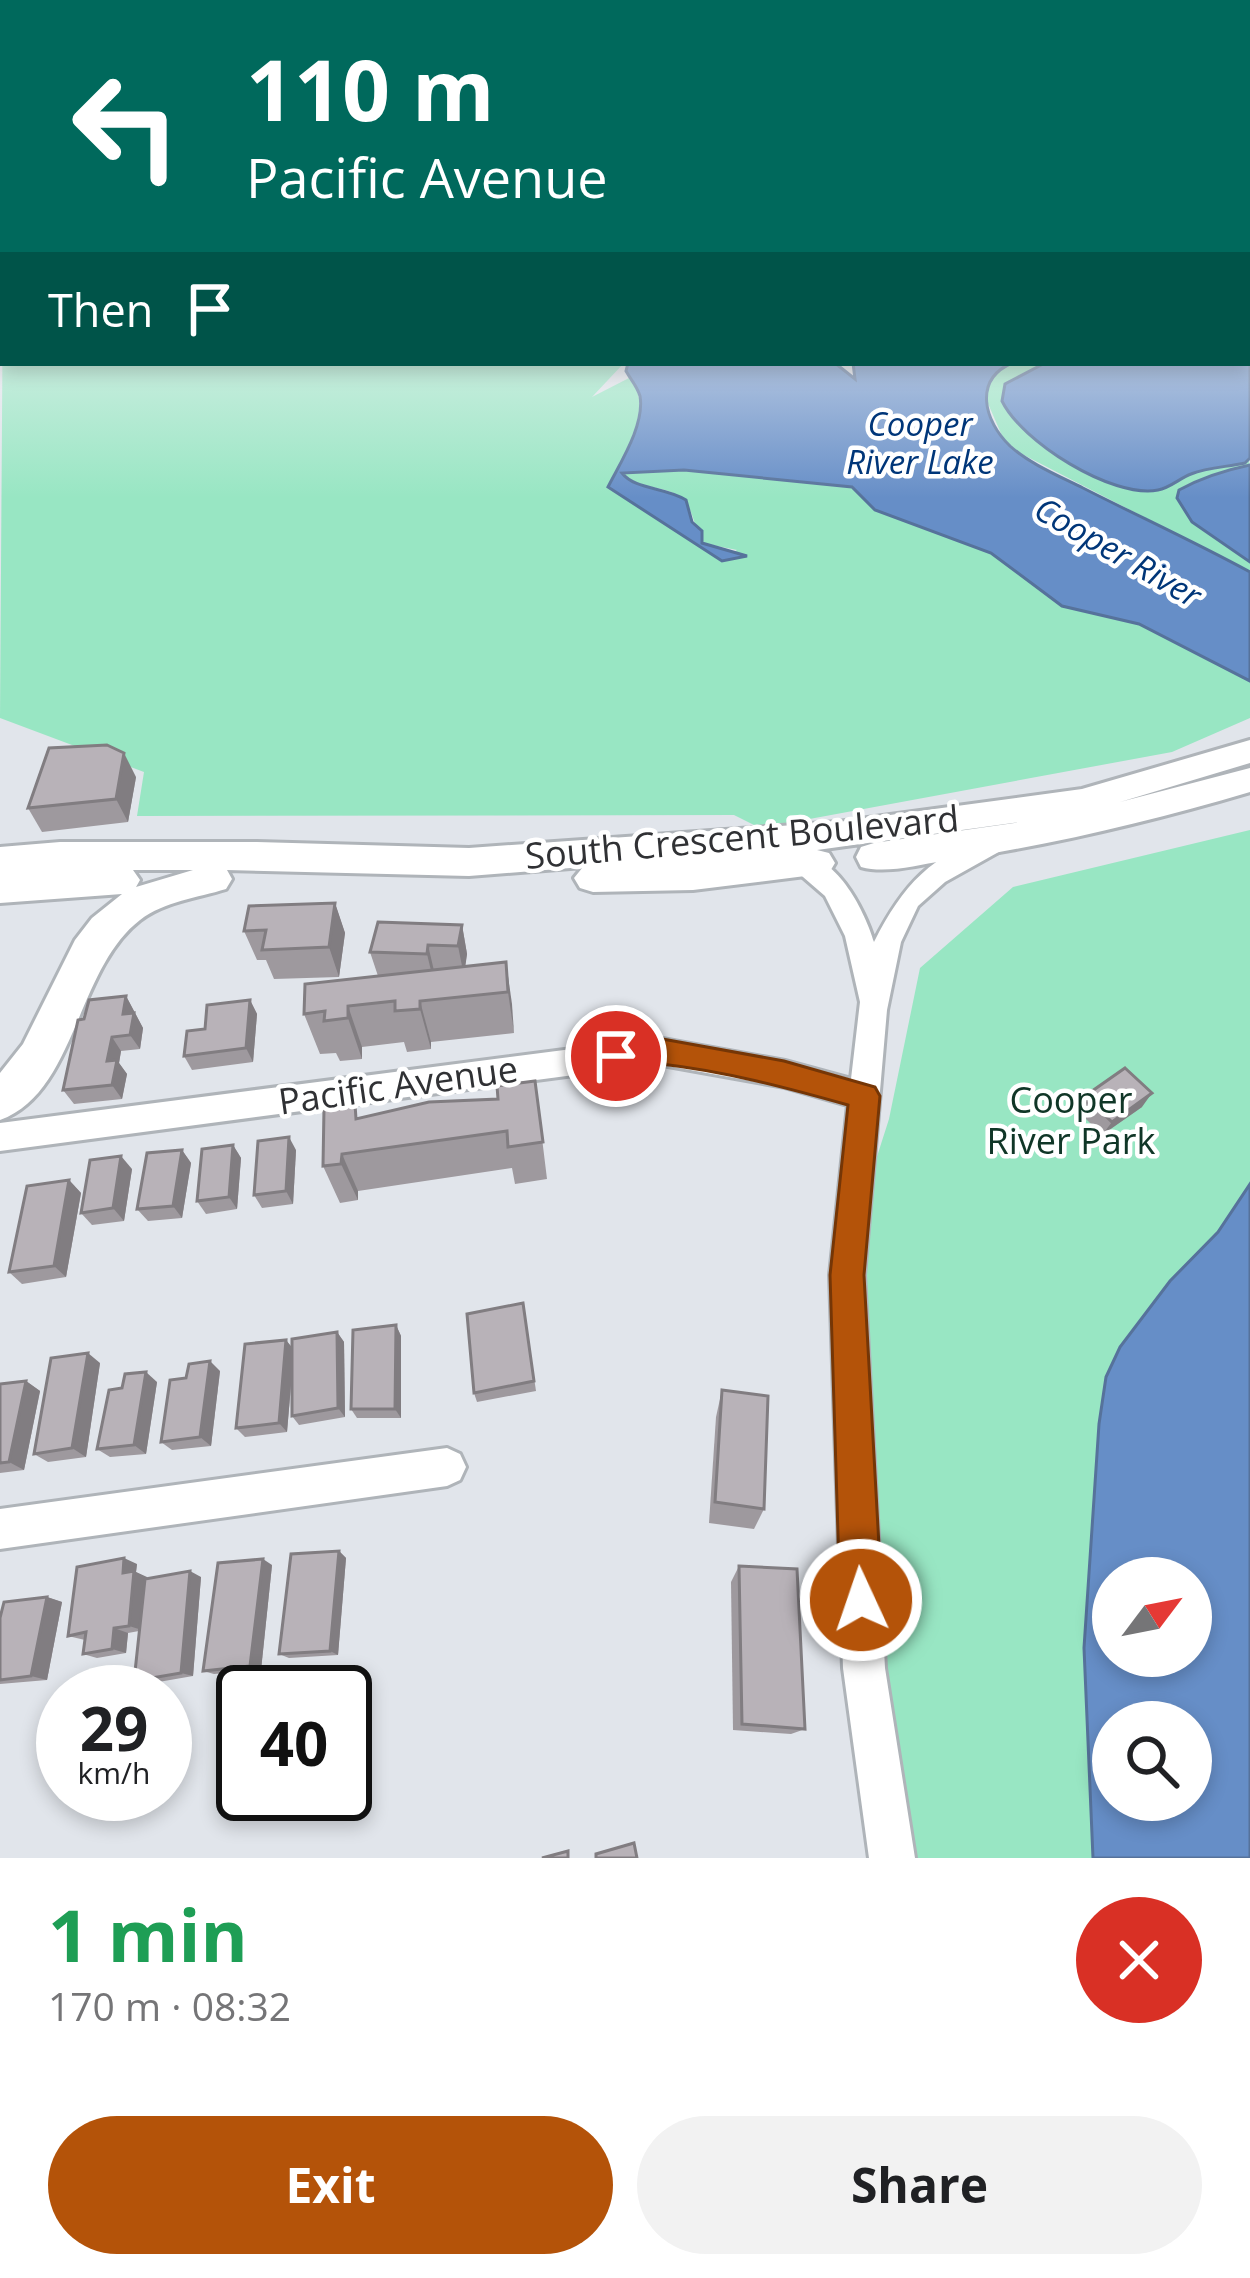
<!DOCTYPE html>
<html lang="en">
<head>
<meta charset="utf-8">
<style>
  :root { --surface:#fff; --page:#f2f2f2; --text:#202124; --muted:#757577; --accent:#b45309 }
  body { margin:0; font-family:"Open Sans",sans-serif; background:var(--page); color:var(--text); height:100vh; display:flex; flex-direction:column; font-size:45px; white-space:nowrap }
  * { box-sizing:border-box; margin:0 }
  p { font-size:39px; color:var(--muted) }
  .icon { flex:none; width:66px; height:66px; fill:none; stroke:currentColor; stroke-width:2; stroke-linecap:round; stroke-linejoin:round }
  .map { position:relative; height:1858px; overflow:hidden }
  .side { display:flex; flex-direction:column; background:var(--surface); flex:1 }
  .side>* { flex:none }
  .banner { position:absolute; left:0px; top:0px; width:1251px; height:366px; box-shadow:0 6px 18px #0003; background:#00695c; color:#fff; overflow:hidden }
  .needle { width:78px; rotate:58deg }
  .tools { position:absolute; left:1092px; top:1557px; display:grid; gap:24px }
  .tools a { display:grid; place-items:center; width:120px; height:120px; border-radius:50%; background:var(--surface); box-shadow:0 6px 18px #0003; font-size:60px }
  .speed { position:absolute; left:36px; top:1665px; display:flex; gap:24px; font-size:60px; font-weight:700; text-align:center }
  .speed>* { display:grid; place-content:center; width:156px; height:156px; border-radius:50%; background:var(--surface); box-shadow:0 6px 18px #0003; line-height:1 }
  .speed small { font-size:30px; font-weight:400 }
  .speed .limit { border:6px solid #111; border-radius:18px; background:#fff; color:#111 }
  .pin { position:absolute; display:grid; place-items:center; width:102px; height:102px; color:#fff; margin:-51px; border:6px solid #fff; border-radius:50%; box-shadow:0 3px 12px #0007 }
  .me { position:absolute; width:132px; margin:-66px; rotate:357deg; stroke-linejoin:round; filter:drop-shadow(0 0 9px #0008) }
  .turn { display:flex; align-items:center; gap:42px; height:252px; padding:0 48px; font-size:54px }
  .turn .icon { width:156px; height:156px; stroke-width:2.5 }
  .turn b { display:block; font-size:84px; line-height:102px }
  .then { display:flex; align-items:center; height:114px; padding:0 48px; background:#0003; gap:24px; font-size:45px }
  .round { display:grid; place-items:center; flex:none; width:126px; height:126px; border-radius:63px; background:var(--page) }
  .headline { display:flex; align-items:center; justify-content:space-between; height:204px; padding:0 48px }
  h1 { font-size:72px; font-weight:700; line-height:90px; color:#1e9e55 }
  .cta { display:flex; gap:24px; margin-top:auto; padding:24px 48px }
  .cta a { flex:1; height:138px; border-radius:72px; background:var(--accent); color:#fff; font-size:48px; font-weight:700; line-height:138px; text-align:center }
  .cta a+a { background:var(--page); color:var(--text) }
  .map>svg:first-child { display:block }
  .green { fill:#98e6c3 }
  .water { fill:#668ec7; stroke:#56729b; stroke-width:3; fill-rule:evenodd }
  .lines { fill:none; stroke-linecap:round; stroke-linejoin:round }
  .minor-casing { stroke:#afb4b9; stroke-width:6 }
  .major-casing { stroke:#afb4b9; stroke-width:6 }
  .highway-casing { stroke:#afb4b9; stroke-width:6 }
  .minor { fill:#fff; fill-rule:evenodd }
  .major { fill:#fff; fill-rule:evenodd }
  .highway { fill:#fff; fill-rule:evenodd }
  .wall { fill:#9e999e }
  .shaded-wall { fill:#817d81 }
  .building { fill:#b8b2b8; stroke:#817d81; stroke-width:3 }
  .route { fill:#b45309; stroke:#753606; stroke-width:3 }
  .labels { text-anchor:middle; stroke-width:9; stroke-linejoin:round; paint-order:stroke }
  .far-water-label { font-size:33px; font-style:italic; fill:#003679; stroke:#fff }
  .street-label { font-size:36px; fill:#303134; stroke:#fff }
  .park-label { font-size:36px; fill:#103627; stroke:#fff }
</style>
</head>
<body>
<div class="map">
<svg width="1250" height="1858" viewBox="0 0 1250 1858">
  <rect width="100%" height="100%" fill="#e1e5eb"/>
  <g class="green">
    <path d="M3,271v92h621l-32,34 37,-19c28,29 -7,80 -21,109l114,74 15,-11 -35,-7c-6,-11 -8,-27 -14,-37 -12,-24 -53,-14 -66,-33l62,-3 168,17 23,23 116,43 71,53 77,18 111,57v37l-78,34 -412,76 -26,-13 -597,1 7,-44 -144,-54z"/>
    <path d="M1248,294l2,278 -232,-120 -15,-14 -17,-39 -1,-15 5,-9 22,-12h236z"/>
    <path d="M1250,830v354l-32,48 -48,49 -64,96 -7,47 -15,224 9,210h-201l-42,-617 39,-122 31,-151 93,-81z"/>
  </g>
  <g class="water">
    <path d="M1250,303v155l-5,5c-17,4 -37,4 -54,11 -11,4 -21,14 -33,16 -46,9 -137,-49 -156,-89l3,-17 40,-21h203z"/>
    <path d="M628,363h207l20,16 -2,-16h159c-39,17 -28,58 -2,83 20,18 49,30 73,42 55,28 112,54 167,84v109l-111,-57 -77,-18 -71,-53 -116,-43 -23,-23 -168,-17 -62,3c13,17 44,14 64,27l6,22 10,9v12l45,13 -25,5 -114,-74c12,-24 37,-62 32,-91 -3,-10 -9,-16 -14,-25z"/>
    <path d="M1250,465v97l-58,-40 -15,-24 2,-8c22,-12 47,-20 71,-25z"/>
    <path d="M1250,1184v674h-157l-9,-210 15,-224 7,-47 14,-30 50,-66 48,-49zM1191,1578v78h-78v-78zM1191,1722v78h-78v-78z"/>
  </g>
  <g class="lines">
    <defs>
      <g id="minor">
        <path d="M995,834l9,3 4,6 -4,6 -59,33 -27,24 -17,36 -14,68 -23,265 21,393 30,190h-46l-26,-190 -13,-393 18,-170 -63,-18 -128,-23 -657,87v-28l657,-85 128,23 66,18 9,-77 -15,-66 -20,-40 -37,-32 4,-7c41,-11 73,54 82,85 29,-57 57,-88 121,-108z"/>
        <path d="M447,1448l13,6 6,13 -6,13 -13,6 -447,63v-40z"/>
      </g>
      <path id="major" d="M0,245h3l-3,12z"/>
      <path id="highway" d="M1250,740v23l-130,39 130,-34v24c-101,30 -203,54 -307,69 -26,4 -57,13 -82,6l-5,-10 5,-10 13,-4 154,-22 -211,29 12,3 6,10 -6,10 -136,17 -100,2 -13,-4 -6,-10 9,-11 -114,9 -242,-6 5,9 -6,10c-29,9 -61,12 -86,31 -64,49 -64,173 -140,200v-47l23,-29 52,-104 17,-22 30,-24 -122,9v-28l72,-5 -72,5v-28l60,-5h197l212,6 369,-26 244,-33zM133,870h60l-57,17 4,-7z"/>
    </defs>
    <use href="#minor" class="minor-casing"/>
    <use href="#major" class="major-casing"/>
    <use href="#highway" class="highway-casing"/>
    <use href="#minor" class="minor"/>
    <use href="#major" class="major"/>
    <use href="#highway" class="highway"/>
  </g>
  <g class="wall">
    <path d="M136,777l-8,45 -86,10 -14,-24z"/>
    <path d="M335,903l10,30 -6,44 -65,2 -8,-19h-9l-13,-29z"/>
    <path d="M462,925l5,29 -2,12 41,-4 8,71 -83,9v7l-24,3 -3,-10 -42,5v12l-22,2 -4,-8 -16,1 -16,-40 74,-38 -8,-24z"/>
    <path d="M126,996l17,32 -3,21 -19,2 -2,12 8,11 -5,25 -48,5 -11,-14 21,-71z"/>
    <path d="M250,1000l7,14 -4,48 -61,8 -8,-14 21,-27z"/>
    <path d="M535,1081l12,98 -32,5 -3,-16 -154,23v9l-18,3 -17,-37 38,-48 137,-19z"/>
    <path d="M1085,1096l57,11 -40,28 -26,-26z"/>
    <path d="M233,1145l8,13 -4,51 -31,5 -9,-13z"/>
    <path d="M182,1150l9,13 -9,55 -34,3 -11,-12z"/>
    <path d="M296,1150l-3,54 -31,4 -8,-13z"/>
    <path d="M132,1169l-8,52 -32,4 -11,-12z"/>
    <path d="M69,1180l12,13 -15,84 -44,7 -13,-12z"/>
    <path d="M523,1303l13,88 -59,11 -3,-9z"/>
    <path d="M396,1325l5,11v82h-44l-6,-9z"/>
    <path d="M337,1332l7,10 1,75 -46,8 -7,-9v-43l-5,59 -42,5 -9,-9 50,-88 6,8z"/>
    <path d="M100,1363l-14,94 -38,5 -14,-8z"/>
    <path d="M220,1371l-9,75 -39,4 -11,-8z"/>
    <path d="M26,1381l14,10 -16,79 -24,3v-89z"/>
    <path d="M157,1382l-11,72 -36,3 -13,-8z"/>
    <path d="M722,1390l42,119 -10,20 -45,-6 7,-106z"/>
    <path d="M339,1551l7,7 -8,97 -49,3 -10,-4z"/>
    <path d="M137,1564l-1,8 11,6 54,-1 -8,99 -46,8 -13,-3 5,-50 -11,2 -2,20 -29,5 -14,-4 2,-14 -17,-4z"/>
    <path d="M272,1565l-11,105 -47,4 -11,-3z"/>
    <path d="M739,1566l66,163 -14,5 -58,-4 -2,-148z"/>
    <path d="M47,1597l15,5 -15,78 -47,4v-66z"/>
  </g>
  <g class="shaded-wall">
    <path d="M124,753l12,24 -8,45 -12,-23z"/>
    <path d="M335,903l10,30 -6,44 -10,-30z"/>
    <path d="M462,925l5,29 -3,22 -6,-30z"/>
    <path d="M428,945l7,30 -1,8 -7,-29z"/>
    <path d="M506,962l6,42 2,29 -6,-41z"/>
    <path d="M126,996l17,32 -3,21 -10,-14 -7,-21z"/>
    <path d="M250,1000l7,14 -4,48 -7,-14z"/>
    <path d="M420,1001l11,41v7l-11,-40z"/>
    <path d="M348,1006l14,41v12l-14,-41z"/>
    <path d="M112,1037l9,14 -2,12 8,11 -5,25 -10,-14 -5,-24z"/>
    <path d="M1152,1093l-10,14 -40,28 10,-13z"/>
    <path d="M289,1137l7,13 -3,54 -7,-13z"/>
    <path d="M233,1145l8,13 -4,51 -8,-12z"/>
    <path d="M182,1150l9,13 -9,55 -9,-12z"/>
    <path d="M342,1154l16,37v9l-17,-36z"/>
    <path d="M121,1156l11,13 -8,52 -11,-13z"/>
    <path d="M69,1180l12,13 -15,84 -12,-11z"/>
    <path d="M396,1325l5,11v82l-6,-9z"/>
    <path d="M337,1332l7,10 1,75 -7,-9z"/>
    <path d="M286,1340l8,10 -7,82 -8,-9z"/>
    <path d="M88,1353l12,10 -14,94 -14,-9z"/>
    <path d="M210,1361l10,10 -9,75 -11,-9z"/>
    <path d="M146,1372l11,10 -11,72 -12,-9z"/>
    <path d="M26,1381l14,10 -16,79 -15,-8z"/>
    <path d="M339,1551l7,7 -8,97 -8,-4z"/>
    <path d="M124,1558l13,6 -1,8 11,5 -5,53 -13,-4 -6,-53z"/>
    <path d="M263,1559l9,6 -11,105 -11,-4z"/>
    <path d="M190,1571l11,6 -8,99 -12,-3z"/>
    <path d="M47,1597l15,5 -15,78 -16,-4z"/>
    <path d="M114,1628l14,5 -2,20 -14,-4z"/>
  </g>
  <g class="building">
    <path d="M107,745l17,8 -8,46 -88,9 21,-60z"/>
    <path d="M335,903l-6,44 -67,3 4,-20 -22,1 5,-25z"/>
    <path d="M378,922l84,3 -4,21 -30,-1 -1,9 -57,-2z"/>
    <path d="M506,962l2,30 -88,9v8l-25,2v-10l-47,5v12l-24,3 1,-10 -21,3 1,-30z"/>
    <path d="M126,996l-3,18 11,-1 -4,22 -18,2 -5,24 10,-1 -5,25 -49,5 15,-70 6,-1 5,-19z"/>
    <path d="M250,1000l-4,48 -62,8 3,-25 18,-2 2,-24z"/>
    <path d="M1125,1068l27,25 -40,29 -27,-26z"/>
    <path d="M535,1081l8,61 -35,5 -1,-16 -165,23 -1,10 -18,2 1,-58 31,-4 1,15 73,-17 69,-3 -1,-13z"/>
    <path d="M289,1137l-3,54 -32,4 4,-54z"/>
    <path d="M233,1145l-4,52 -32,4 5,-52z"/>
    <path d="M182,1150l-9,56 -36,3 10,-56z"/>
    <path d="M121,1156l-8,52 -32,5 9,-53z"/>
    <path d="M69,1180l-15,86 -45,6 18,-86z"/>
    <path d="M523,1303l11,78 -60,12 -7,-79z"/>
    <path d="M396,1325l-1,84h-44l2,-79z"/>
    <path d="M337,1332l1,76 -46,8v-77z"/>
    <path d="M286,1340l-7,83 -43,5 9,-84z"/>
    <path d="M88,1353l-16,95 -38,6 17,-96z"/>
    <path d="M210,1361l-10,76 -39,5 9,-62 16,-2 3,-14z"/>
    <path d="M146,1372l-12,73 -37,4 12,-59 13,-2 3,-14z"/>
    <path d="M26,1381l-17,81 -9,1v-79z"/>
    <path d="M722,1390l46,6 -4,113 -49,-7z"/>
    <path d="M339,1551l-9,100 -51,3 12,-100z"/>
    <path d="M124,1558l-1,15 11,-2 -5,55 -15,2 -2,21 -29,5 3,-22 -18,4 9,-69z"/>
    <path d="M263,1559l-13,107 -47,5 15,-108z"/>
    <path d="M739,1566l58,3 8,160 -63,-5z"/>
    <path d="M190,1571l-9,102 -47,8 11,-102z"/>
    <path d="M47,1597l-16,79 -31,4v-62l4,-16z"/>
    <path d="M634,1843l3,15h-41v-4z"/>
    <path d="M568,1851v7h-26z"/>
  </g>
  <linearGradient id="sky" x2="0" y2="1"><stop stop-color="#74a5db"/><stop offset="0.48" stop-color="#f2f3f6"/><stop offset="1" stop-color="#f2f3f6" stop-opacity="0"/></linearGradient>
  <rect width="1250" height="498" fill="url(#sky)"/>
  <path class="route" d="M657,1038l127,23 91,26 5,9 -16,179 18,325 -6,14 -15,6 -15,-6 -6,-14 -10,-325 18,-170c-60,-17 -124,-34 -187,-41 -19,-2 -37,8 -56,1l-4,-9 4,-9z"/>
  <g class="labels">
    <g class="far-water-label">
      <text x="920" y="436">Cooper<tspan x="920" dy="38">River Lake</tspan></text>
      <text transform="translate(1118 552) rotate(30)" y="12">Cooper River</text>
    </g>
    <g class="street-label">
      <text transform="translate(742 837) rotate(-5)" y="13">South Crescent Boulevard</text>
      <text transform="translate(398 1085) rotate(-8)" y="13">Pacific Avenue</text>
    </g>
    <g class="park-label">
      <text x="1071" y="1113">Cooper<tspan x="1071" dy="41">River Park</tspan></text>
    </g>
  </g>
</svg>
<div class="tools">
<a><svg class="needle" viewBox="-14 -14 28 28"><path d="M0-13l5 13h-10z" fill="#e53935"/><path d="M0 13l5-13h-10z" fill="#757577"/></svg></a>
<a><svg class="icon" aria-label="search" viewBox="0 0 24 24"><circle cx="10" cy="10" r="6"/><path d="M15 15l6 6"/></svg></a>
</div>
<div class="speed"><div>29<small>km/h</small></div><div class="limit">40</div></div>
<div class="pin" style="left:616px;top:1056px;background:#d93025"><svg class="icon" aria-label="arrive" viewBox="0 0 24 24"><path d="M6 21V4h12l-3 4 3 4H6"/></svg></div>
<svg class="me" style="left:861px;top:1600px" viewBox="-20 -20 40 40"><circle r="17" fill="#b45309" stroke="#fff" stroke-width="3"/><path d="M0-11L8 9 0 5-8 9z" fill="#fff"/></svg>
<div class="banner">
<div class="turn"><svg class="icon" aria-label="left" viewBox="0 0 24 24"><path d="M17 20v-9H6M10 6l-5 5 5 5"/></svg><div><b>110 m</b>Pacific Avenue</div></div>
<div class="then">Then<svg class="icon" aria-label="arrive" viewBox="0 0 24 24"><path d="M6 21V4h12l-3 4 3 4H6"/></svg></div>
</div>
</div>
<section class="side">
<div class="headline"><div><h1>1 min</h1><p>170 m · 08:32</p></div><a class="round" style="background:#d93025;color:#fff"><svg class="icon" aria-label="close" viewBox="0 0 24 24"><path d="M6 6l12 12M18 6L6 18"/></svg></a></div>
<div class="cta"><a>Exit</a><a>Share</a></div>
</section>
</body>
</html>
